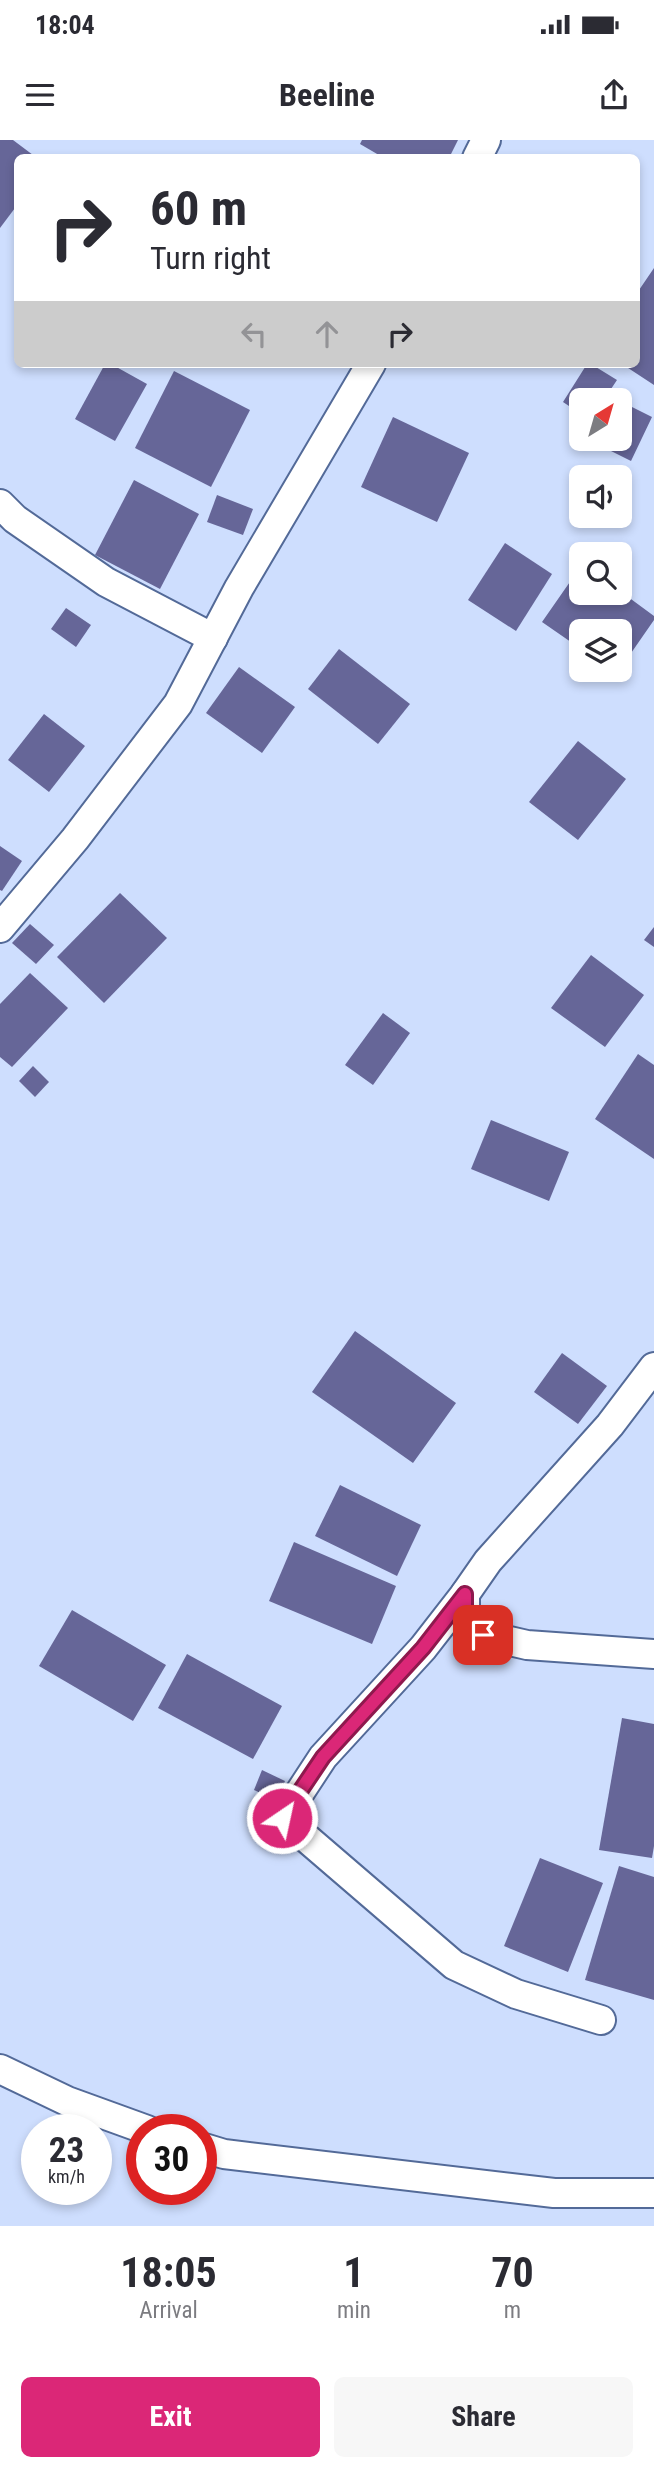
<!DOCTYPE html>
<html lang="en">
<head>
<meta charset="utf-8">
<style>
  :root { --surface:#fff; --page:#f7f7f7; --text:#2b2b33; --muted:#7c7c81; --accent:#db2777 }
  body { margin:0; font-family:"Roboto Condensed",sans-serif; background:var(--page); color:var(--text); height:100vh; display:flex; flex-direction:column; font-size:26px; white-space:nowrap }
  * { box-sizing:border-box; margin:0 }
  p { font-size:23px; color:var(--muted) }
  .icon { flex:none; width:38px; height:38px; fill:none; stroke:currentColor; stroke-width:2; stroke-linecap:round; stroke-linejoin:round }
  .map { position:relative; height:2086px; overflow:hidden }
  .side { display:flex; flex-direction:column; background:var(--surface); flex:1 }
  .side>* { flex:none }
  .banner { position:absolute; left:14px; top:14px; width:626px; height:214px; border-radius:10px; box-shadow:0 4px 10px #0003; background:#fff; color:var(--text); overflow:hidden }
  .needle { width:46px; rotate:37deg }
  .buttons { position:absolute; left:569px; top:248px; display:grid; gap:14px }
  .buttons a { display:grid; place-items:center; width:63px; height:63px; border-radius:10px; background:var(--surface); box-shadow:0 4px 10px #0003; font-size:35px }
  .speed { position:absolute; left:21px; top:1974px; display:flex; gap:14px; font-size:35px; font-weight:700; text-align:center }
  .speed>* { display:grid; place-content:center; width:91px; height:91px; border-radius:50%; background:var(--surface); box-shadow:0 4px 10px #0003; line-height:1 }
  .speed small { font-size:18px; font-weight:400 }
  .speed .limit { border:10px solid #d22; background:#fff; color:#111 }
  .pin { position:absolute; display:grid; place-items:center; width:60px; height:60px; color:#fff; margin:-30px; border-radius:14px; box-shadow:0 4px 10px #0006 }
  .me { position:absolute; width:77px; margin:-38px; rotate:34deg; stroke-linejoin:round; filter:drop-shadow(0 0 5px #0008) }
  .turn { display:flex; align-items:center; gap:24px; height:147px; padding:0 21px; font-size:32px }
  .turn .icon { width:91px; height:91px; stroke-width:2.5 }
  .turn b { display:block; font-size:49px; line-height:60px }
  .lanes { display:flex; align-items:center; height:66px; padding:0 21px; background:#0003; justify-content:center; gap:35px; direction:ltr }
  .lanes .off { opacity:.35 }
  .eta { display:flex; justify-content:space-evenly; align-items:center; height:119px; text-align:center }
  .eta b { font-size:42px; font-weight:700; line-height:49px }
  .action { display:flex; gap:14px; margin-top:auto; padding:14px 21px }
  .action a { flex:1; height:80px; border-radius:10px; background:var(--accent); color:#fff; font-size:28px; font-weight:700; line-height:80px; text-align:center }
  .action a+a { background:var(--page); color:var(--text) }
  .status { display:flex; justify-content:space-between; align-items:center; height:49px; padding:0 35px; background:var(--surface); direction:ltr }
  .status svg { height:19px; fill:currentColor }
  header { display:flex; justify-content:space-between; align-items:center; height:91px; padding:0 21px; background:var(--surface); font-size:32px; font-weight:700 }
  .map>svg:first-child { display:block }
  .building { fill:#666698 }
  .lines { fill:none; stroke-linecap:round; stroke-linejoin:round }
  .minor-casing { stroke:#536a98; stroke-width:32 }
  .minor { stroke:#fff; stroke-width:28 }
  .route-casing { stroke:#8e194d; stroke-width:18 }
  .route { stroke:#db2777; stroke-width:12 }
</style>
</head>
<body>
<div class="status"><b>18:04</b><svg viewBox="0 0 49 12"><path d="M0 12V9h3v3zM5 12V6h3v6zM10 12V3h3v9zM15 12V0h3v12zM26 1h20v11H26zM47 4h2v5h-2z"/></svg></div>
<header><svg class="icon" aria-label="menu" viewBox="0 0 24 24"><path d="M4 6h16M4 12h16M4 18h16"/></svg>Beeline<svg class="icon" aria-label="share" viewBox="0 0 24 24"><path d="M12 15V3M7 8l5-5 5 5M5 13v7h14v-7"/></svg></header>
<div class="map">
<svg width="654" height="2086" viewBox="0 0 654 2086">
  <rect width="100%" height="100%" fill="#cedefe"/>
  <g class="building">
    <path d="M0,0h13l24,18h-19v46l-18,24z"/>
    <path d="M362,0h96l-9,18h-65l-24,-14z"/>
    <path d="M654,128v117l-32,-21h15v-71z"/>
    <path d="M105,224h6l36,20 -32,57 -40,-22z"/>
    <path d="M587,224h4l26,16 -14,21h-22v13l-18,-12z"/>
    <path d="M174,231l76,39 -39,77 -76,-39z"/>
    <path d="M620,261l32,16 -21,44 -38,-19 1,-3h26z"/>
    <path d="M393,277l76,36 -32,69 -76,-35z"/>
    <path d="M134,340l65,34 -39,75 -65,-34z"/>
    <path d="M217,355l36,14 -10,26 -36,-13z"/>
    <path d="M505,403l47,31 -36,57 -48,-31z"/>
    <path d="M581,426v27h39v-2l34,25v4l-34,49v-37h-39v17l-39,-27z"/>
    <path d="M66,468l25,17 -15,22 -25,-18z"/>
    <path d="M339,509l71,55 -32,40 -70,-55z"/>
    <path d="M239,527l56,40 -33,46 -56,-40z"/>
    <path d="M44,574l41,32 -36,46 -41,-32z"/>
    <path d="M578,601l48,38 -48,61 -49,-38z"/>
    <path d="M0,706l22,15 -20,30 -2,-1z"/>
    <path d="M120,753l47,45 -63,65 -47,-46z"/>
    <path d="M30,784l24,21 -18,19 -24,-21z"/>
    <path d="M654,787v20l-10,-7z"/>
    <path d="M591,815l53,40 -39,52 -54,-39z"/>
    <path d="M30,833l38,35 -56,59 -12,-10v-53z"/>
    <path d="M383,873l27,20 -37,52 -28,-20z"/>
    <path d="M638,914l16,11v94l-59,-40z"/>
    <path d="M33,926l16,16 -14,15 -16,-16z"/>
    <path d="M491,980l78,32 -20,49 -78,-32z"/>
    <path d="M355,1191l101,72 -43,60 -101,-71z"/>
    <path d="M562,1213l45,33 -29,38 -44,-32z"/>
    <path d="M340,1345l81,40 -24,51 -82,-40z"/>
    <path d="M294,1402l102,44 -24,58 -103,-43z"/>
    <path d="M72,1470l94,55 -33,56 -94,-55z"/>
    <path d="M187,1514l95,52 -29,53 -95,-51z"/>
    <path d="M622,1578l32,6v122l-2,12 -53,-8z"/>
    <path d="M262,1630l23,11 -9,19 -22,-10z"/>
    <path d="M540,1718l63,25 -35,89 -64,-26z"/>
    <path d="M619,1726l35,11v123l-69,-20z"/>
  </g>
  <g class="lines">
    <defs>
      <g id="minor">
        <path d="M477,18l9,-18"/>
        <path d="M0,364l15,15 91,63 107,56"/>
        <path d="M0,788l75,-89 103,-135 61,-116 132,-224"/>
        <path d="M654,1227l-44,58 -122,136 -23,33v26l18,15 44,10 127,9"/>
        <path d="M465,1454l-42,54 -100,109 -40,61 171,147 62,29 85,26"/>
        <path d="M0,1929l67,32 80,29"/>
        <path d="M201,2007l23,7 330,39h100"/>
      </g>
    </defs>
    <use href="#minor" class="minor-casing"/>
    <use href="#minor" class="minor"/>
  </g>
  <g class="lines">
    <defs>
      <path id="route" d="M282,1678l41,-61 100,-109 42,-54v26l18,15"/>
    </defs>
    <use href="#route" class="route-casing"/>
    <use href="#route" class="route"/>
  </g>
</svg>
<div class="buttons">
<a><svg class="needle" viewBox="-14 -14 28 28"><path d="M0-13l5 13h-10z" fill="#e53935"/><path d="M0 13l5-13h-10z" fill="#7c7c81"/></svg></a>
<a><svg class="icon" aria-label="sound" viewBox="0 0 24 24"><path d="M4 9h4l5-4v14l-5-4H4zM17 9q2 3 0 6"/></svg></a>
<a><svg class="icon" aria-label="search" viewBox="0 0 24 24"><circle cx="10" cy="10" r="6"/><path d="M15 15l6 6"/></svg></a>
<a><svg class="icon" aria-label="layers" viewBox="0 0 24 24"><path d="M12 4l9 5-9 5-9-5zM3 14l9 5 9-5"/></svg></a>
</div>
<div class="speed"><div>23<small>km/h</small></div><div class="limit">30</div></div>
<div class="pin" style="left:483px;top:1495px;background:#d93025"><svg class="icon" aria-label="arrive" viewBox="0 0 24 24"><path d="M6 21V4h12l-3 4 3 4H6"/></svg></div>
<svg class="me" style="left:282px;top:1678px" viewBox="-20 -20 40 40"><circle r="17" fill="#db2777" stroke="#fff" stroke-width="3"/><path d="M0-11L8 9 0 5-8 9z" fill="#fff"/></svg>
<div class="banner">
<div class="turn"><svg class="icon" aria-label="right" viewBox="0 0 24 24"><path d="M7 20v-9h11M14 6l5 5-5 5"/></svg><div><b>60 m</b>Turn right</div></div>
<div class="lanes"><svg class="icon off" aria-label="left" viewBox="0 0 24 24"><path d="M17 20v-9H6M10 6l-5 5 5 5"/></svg><svg class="icon off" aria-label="ahead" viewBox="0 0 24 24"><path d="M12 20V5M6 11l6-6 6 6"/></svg><svg class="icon" aria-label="right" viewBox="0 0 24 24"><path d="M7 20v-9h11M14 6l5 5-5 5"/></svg></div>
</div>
</div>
<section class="side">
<div class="eta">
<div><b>18:05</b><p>Arrival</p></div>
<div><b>1</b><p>min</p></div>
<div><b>70</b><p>m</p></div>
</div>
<div class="action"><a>Exit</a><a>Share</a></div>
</section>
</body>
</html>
